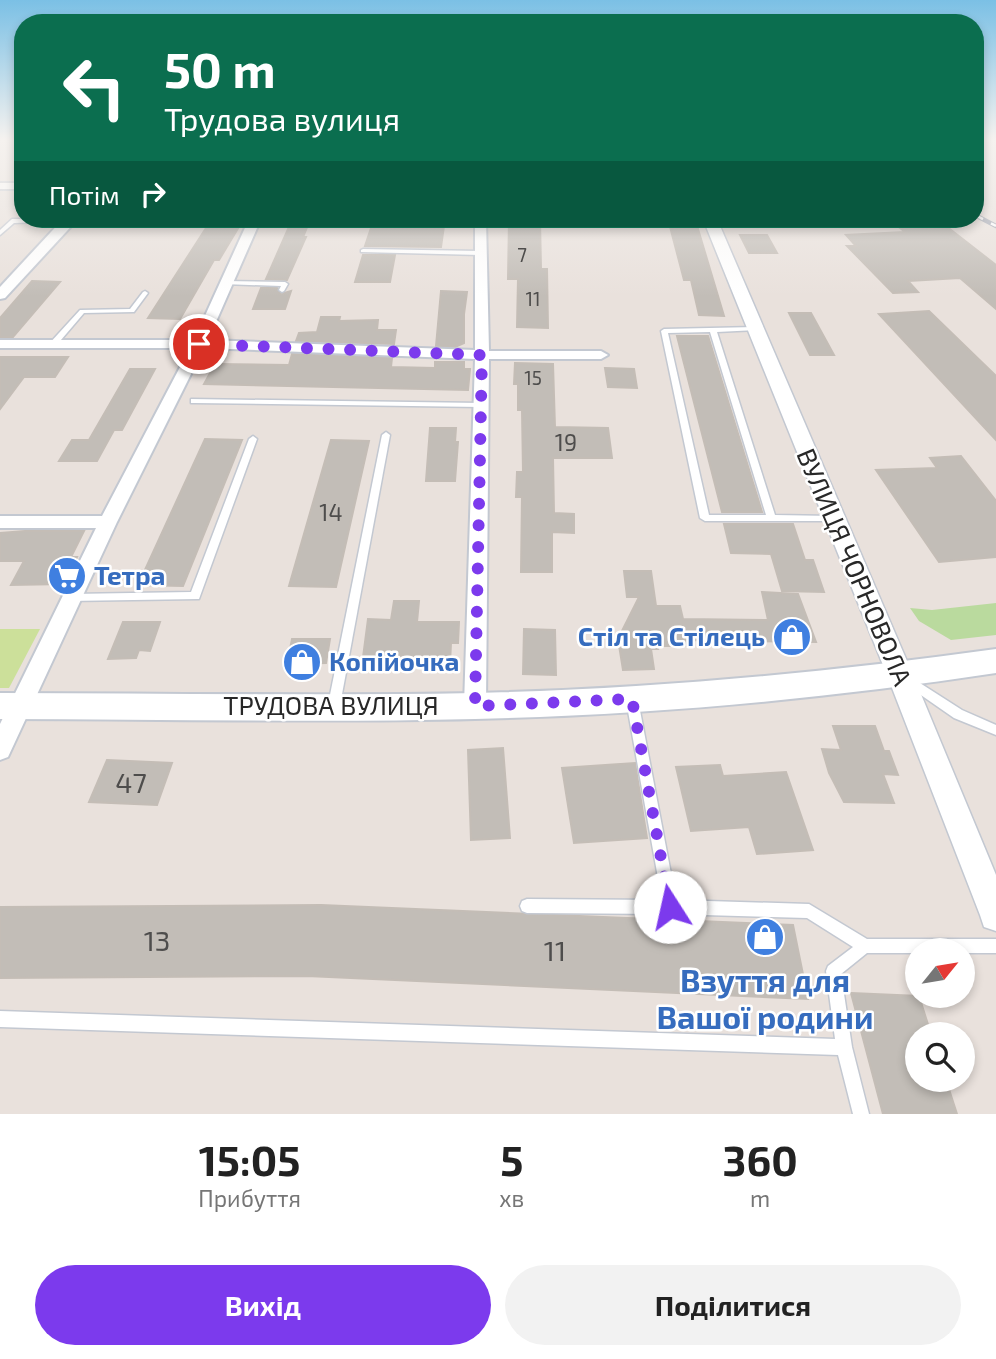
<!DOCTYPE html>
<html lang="uk">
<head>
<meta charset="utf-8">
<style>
  :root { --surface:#fff; --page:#f2f2f2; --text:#222; --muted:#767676; --accent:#7c3aed }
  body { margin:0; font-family:"Exo 2",sans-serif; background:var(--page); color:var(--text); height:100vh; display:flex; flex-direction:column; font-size:26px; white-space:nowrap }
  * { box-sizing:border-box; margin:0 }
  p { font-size:23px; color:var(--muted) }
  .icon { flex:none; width:38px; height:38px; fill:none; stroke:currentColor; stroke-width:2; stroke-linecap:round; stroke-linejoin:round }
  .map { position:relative; height:1114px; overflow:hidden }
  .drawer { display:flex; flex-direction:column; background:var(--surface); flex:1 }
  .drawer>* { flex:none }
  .guide { position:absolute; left:14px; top:14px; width:970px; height:214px; border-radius:28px; box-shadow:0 4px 10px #0003; background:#0b6e4f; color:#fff; overflow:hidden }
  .needle { width:46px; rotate:60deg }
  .buttons { position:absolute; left:905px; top:938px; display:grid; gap:14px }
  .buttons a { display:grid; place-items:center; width:70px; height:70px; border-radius:50%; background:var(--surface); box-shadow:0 4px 10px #0003; font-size:35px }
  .pin { position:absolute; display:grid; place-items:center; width:60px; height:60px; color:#fff; margin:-30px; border:4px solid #fff; border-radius:50%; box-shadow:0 2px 7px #0007 }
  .me { position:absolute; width:77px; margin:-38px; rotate:350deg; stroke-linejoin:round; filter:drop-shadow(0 0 5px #0008) }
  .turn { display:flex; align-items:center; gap:24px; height:147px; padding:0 35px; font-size:32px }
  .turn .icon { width:91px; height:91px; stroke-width:2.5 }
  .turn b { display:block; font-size:49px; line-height:60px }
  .then { display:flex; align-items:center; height:66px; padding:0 35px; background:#0003; gap:14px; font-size:26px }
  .eta { display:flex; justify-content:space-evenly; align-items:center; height:119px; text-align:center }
  .eta b { font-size:42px; font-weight:700; line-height:49px }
  .primary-button { display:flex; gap:14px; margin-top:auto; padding:14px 35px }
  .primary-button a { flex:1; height:80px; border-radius:42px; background:var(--accent); color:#fff; font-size:28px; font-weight:700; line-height:80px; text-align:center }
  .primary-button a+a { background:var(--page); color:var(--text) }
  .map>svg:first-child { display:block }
  .green { fill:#bada9e }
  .pitch { fill:#cce09a }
  .building { fill:#c2bdb7; stroke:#c4bdb6; stroke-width:2 }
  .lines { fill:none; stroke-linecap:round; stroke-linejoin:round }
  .service-casing { stroke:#c3c8d1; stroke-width:3 }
  .minor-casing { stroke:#c3c8d1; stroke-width:4 }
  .tertiary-casing { stroke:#c3c8d1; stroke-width:3 }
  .secondary-casing { stroke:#c3c8d1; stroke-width:4 }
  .service { fill:#fff; fill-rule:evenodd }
  .minor { fill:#fff; fill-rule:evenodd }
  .tertiary { fill:#fff; fill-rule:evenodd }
  .secondary { fill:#fff; fill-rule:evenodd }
  .rail-casing { stroke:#9fa4b1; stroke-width:4.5 }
  .rail { stroke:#fff; stroke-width:2.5; stroke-dasharray:9; stroke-linecap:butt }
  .route { stroke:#7c3aed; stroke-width:12; stroke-dasharray:0 21.6 }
  .labels { text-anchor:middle; stroke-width:5; stroke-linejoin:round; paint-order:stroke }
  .far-number-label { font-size:19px; fill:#4e4d4c }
  .number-label { font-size:23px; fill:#4e4d4c }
  .street-label { font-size:26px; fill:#282828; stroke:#fff }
  .shop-label { font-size:26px; font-weight:bold; fill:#366cbe; stroke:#fff; text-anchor:start }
  .near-number-label { font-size:28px; fill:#4e4d4c }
  .near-shop-label { font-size:32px; font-weight:bold; fill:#366cbe; stroke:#fff }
</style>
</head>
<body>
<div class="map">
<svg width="996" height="1114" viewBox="0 0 996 1114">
  <rect width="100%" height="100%" fill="#e9e1dc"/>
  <path class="green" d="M996,603v32l-45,5 -32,-19 -9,-13 22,2z"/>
  <path class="pitch" d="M0,629h40l-31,59h-9z"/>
  <g class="building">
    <path d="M374,219h71l-4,28 -76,-1z"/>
    <path d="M509,219h31l1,50h6l1,59 -31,-1 1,-48h-10z"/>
    <path d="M668,219h27l29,97 -25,-1 -8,-35h-7z"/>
    <path d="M889,219h48l59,46v44l-36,-31 -52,3 10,11 -25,1 -46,-47h9l-10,-11 59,-3z"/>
    <path d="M292,220h18l-7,17h3l-19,43 -21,-1z"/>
    <path d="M208,225h32l-21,35h-5l-34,59 -32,-1z"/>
    <path d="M740,235h27l10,18h-28z"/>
    <path d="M363,255h32l-5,27h-35z"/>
    <path d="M32,281l28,1 -47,55h-13v-19z"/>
    <path d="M261,288h16l4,6 10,-3 -6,18h-32z"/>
    <path d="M441,291l26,1 -3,22v29l-9,4 -19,-1z"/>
    <path d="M929,311l67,65v64l-117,-126z"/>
    <path d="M789,313h22l23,42h-24z"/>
    <path d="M321,317h19l-1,4 39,-1 -1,10h19l-2,14 -98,-3 3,-8 18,-1z"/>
    <path d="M677,336h31l54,176h-40z"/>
    <path d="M292,354l100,4 -1,9 44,1v-6h29v7h6l-2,21 -264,-6 11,-20 74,1z"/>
    <path d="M0,357h68l-13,20h-31l-24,32z"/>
    <path d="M515,363l38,1 2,63 53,1 4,30h-59l1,55 20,1v19l-22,-1v40h-31l1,-75h-6l1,-25h6l-1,-62h-4v-26h-4z"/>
    <path d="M605,368l29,1 3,19 -29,-1z"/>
    <path d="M130,369h25l-33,61h-8l-17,31h-38l13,-21h17z"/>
    <path d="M430,428h26l-1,14h3l-3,39h-29z"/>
    <path d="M205,439l37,1 -59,146 -45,-1z"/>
    <path d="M331,440l38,1 -33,146 -47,-1z"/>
    <path d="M961,456l35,45v56l-57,5 -63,-92 61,-2 -7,-10z"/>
    <path d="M724,524h69l12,36h8l11,32 -42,-1 -11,-37 -40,-1z"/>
    <path d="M25,531h59l-13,26h6l-13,27 -53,1 13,-24h-24v-28z"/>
    <path d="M624,571h27l5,35h24l3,13 85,1 -6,-28 36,2 18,48 -129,-2 1,6h-31l1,3h-7l3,20 -31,1 -5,-31 21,-42h-12z"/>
    <path d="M394,601h25l-2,21h42l-1,21h-7l-1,20h-28l1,-3h-40v5h-21l6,-46 23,1z"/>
    <path d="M123,622h37l-10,29 -11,-1 -3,8 -28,1z"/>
    <path d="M524,629l31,1 1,45 -33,-1z"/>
    <path d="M292,639h38l-4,24 -39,1z"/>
    <path d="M833,726h42l9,25h5l9,24 -15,-1 11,29 -50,-1 -15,-29 -7,-24 19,1z"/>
    <path d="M503,748l7,90 -39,2 -3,-90z"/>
    <path d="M107,760l65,3 -15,42 -68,-3z"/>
    <path d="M635,763l12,75 -73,5 -12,-75z"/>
    <path d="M720,765l3,11 63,-4 27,78 -56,4 -8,-27 -58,4 -15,-64z"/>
    <path d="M321,905l472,20 15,74 -501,-23 -307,2v-71z"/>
    <path d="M851,993l68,3 12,38h-14v46h29l11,34h-74z"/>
  </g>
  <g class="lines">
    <defs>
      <g id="service">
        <path d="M12,219h60l-3,2 -55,2 -14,12v-5z"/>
        <path d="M363,249l117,2 3,2 -3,2 -119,-3v-2z"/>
        <path d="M225,281l60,1 3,2 -4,7 -2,1 -3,-2 2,-4 -58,-2v-2z"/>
        <path d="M145,291l3,2 -14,19 -50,1 -29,34h-6l-1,-2 32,-35 50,-1 13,-17z"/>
        <path d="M755,327l2,1v2l-40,2 58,183 58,1 3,1 2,2 -2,2h-131l-5,-3 -39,-187 3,-2zM710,332l56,183h-57l-41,-182z"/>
        <path d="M191,399l290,4 4,2 -4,2 -287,-4h-3z"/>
        <path d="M386,432l4,3 -50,270 -2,3 -4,2 -4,-2 -2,-3 54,-270z"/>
        <path d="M253,436l4,3 -58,160 -131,2 -1,-3 1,-3 4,-1 119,-2 58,-153z"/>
        <path d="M909,676l53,34 34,15v10l-42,-17 -49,-34 -2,-3 2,-3z"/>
        <path d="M632,695l4,2 2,3 38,200 133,4 58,35h129v14h-34v-3h-45v3h-50l-26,21 11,73 17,67h-16l-15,-59 -838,-28v-16l835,28 -9,-68 2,-5 25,-19 -46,-29 -137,-4 -143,-1 -5,-2 -2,-5 2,-5 5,-2 135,1 -36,-200 2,-3z"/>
      </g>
      <g id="minor">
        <rect x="0" y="183" width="23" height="6"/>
        <path d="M63,219h15l-73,79 -5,1v-12z"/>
        <path d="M249,219h12l-53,121 267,10v-131h11l3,132h112l7,4 -7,4h-112l-3,347 -3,7 -8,3 -8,-3 -3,-7 11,-347 -271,-11 -87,174 -109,235 -8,3v-36l96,-196h-96v-12h102l88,-168h-190v-8h194z"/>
      </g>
      <path id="tertiary" d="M703,219h14l196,456 83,200v56l-12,-4 -4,-12 -93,-240z"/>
      <path id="secondary" d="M996,649v24c-172,26 -347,42 -521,46 -158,4 -317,0 -475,0v-26c158,0 317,3 475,0 174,-4 349,-20 521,-44z"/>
    </defs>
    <use href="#service" class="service-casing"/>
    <use href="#minor" class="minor-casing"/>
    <use href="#tertiary" class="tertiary-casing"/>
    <use href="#secondary" class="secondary-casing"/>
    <use href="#service" class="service"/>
    <use href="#minor" class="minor"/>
    <use href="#tertiary" class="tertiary"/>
    <use href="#secondary" class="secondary"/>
    <defs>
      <path id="rail" d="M975,215l21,11"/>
    </defs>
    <use href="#rail" class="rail-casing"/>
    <use href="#rail" class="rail"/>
  </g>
  <linearGradient id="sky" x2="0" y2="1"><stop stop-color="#7bc0e5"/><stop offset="0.47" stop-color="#f5f2ef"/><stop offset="1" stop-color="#f5f2ef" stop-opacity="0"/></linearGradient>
  <rect width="996" height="296" fill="url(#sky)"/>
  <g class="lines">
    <path class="route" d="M199,344l283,11 -7,351 157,-7 38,208"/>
  </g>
  <defs>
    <symbol id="supermarket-disc" viewBox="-11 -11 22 22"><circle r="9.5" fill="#3f7fe0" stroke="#fff"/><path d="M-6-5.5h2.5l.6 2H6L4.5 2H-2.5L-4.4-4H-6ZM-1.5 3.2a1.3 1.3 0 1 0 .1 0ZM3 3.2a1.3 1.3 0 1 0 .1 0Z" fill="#fff"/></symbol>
    <symbol id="shop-disc" viewBox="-11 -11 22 22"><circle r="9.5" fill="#3f7fe0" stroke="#fff"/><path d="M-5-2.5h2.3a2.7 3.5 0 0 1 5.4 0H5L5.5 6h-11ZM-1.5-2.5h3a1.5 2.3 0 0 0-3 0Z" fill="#fff"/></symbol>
  </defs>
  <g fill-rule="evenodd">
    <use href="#supermarket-disc" x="45" y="554" width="44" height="44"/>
    <use href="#shop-disc" x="770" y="615" width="44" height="44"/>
    <use href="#shop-disc" x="280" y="640" width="44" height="44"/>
    <use href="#shop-disc" x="743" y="915" width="44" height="44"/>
  </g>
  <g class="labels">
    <g class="far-number-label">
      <text x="522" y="262">7</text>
      <text x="533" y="306">11</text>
      <text x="533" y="385">15</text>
    </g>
    <g class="number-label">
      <text x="566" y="451">19</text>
      <text x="331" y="521">14</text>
    </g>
    <g class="street-label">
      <text transform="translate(854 567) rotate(67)" y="9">ВУЛИЦЯ ЧОРНОВОЛА</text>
      <text x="331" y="715">ТРУДОВА ВУЛИЦЯ</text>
    </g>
    <g class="shop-label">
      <text x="94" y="585">Тетра</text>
      <text x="765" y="646" text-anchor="end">Стіл та Стілець</text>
      <text x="329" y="671">Копійочка</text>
    </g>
    <g class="near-number-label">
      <text x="131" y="793">47</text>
      <text x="157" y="951">13</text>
      <text x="555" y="961">11</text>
    </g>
    <g class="near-shop-label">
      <text x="765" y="992">Взуття для<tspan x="765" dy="37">Вашої родини</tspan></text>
    </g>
  </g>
</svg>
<div class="buttons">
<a><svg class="needle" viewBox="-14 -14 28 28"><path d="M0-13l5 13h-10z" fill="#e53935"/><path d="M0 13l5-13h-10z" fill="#767676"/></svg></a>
<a><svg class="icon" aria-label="search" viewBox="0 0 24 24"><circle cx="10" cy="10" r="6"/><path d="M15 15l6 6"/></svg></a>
</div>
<div class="pin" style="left:199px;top:344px;background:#d93025"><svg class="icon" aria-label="arrive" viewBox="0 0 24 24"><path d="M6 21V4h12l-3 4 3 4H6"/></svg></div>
<svg class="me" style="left:670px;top:907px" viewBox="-20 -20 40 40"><circle r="19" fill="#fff"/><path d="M0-13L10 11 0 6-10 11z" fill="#7c3aed"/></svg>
<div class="guide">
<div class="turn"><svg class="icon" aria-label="left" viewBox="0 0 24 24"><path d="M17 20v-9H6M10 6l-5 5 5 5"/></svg><div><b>50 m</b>Трудова вулиця</div></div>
<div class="then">Потім<svg class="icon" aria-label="right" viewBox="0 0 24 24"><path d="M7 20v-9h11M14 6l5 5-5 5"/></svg></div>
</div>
</div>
<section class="drawer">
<div class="eta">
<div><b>15:05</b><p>Прибуття</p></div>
<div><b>5</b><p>хв</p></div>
<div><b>360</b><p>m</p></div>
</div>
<div class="primary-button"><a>Вихід</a><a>Поділитися</a></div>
</section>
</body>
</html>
